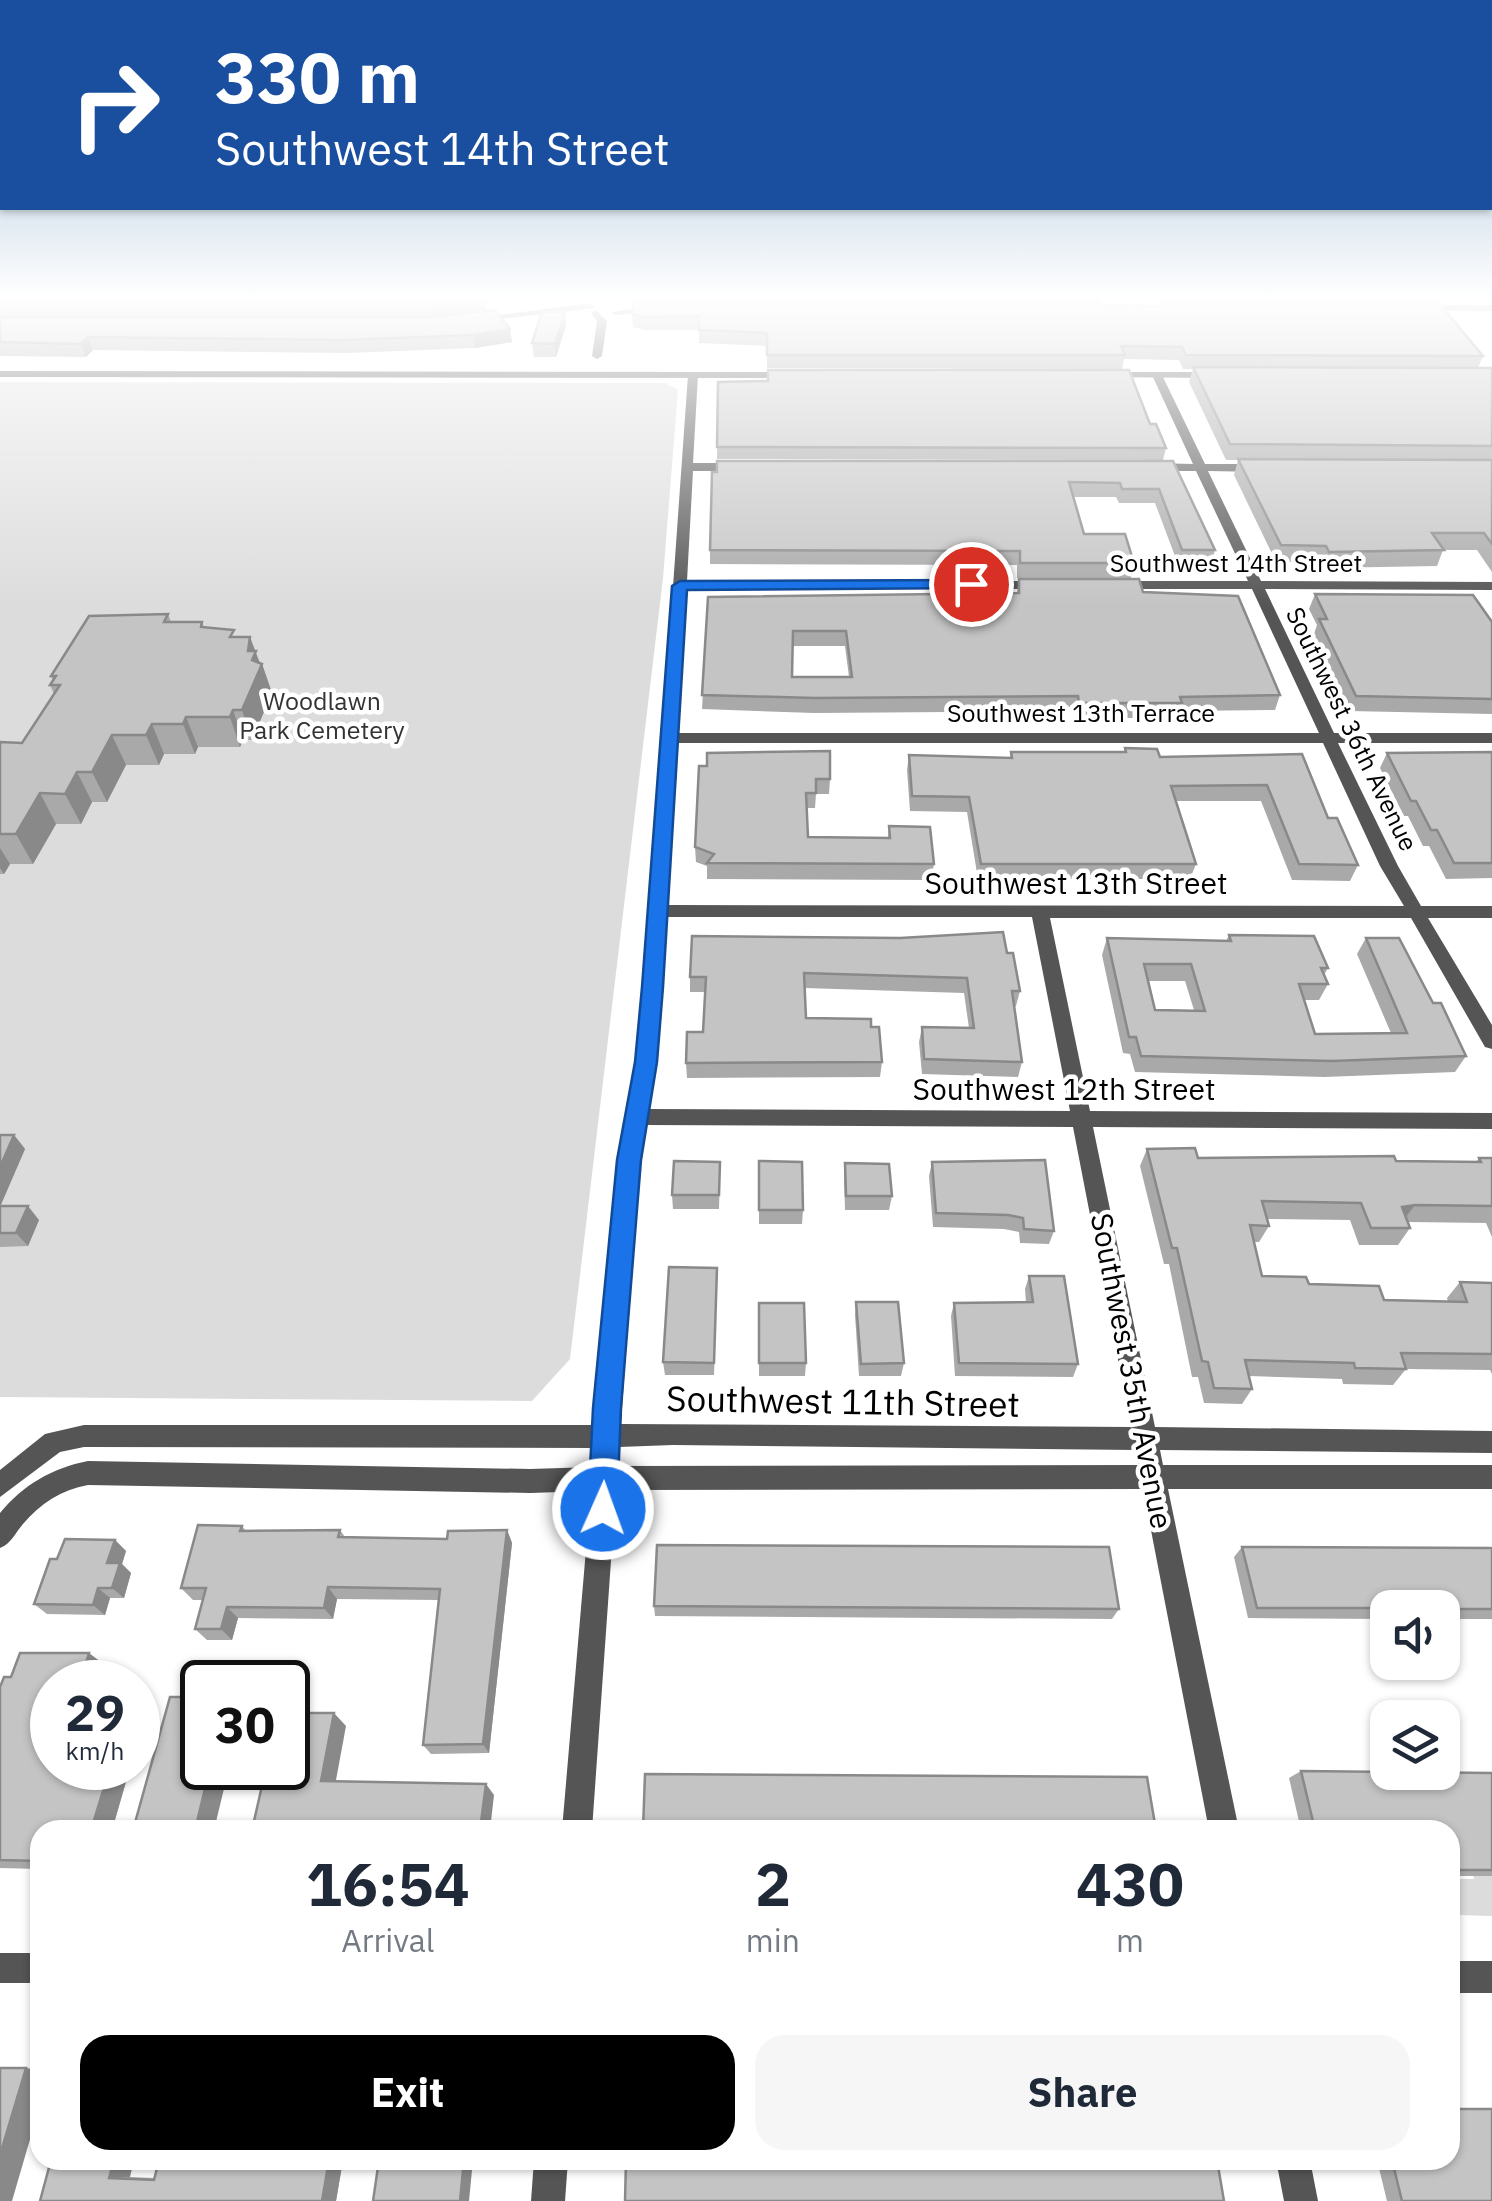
<!DOCTYPE html>
<html lang="en">
<head>
<meta charset="utf-8">
<style>
  :root { --surface:#fff; --page:#f6f6f7; --text:#1f2937; --muted:#747a83; --accent:#000 }
  body { margin:0; font-family:"IBM Plex Sans",sans-serif; background:var(--page); color:var(--text); height:100vh; display:flex; flex-direction:column; font-size:38px; white-space:nowrap }
  * { box-sizing:border-box; margin:0 }
  p { font-size:32px; color:var(--muted) }
  .icon { flex:none; width:55px; height:55px; fill:none; stroke:currentColor; stroke-width:2; stroke-linecap:round; stroke-linejoin:round }
  .map { position:relative; flex:1; overflow:hidden }
  .details { position:absolute; left:30px; top:1820px; width:1430px; height:350px; display:flex; flex-direction:column; background:var(--surface); border-radius:30px; box-shadow:0 2px 8px #0004 }
  .details>* { flex:none }
  .guide { position:absolute; left:0px; top:0px; width:1492px; height:210px; box-shadow:0 2px 8px #0004; background:#1a4fa0; color:#fff; overflow:hidden }
  .tools { position:absolute; left:1370px; top:1590px; display:grid; gap:20px }
  .tools a { display:grid; place-items:center; width:90px; height:90px; border-radius:20px; background:var(--surface); box-shadow:0 2px 8px #0004; font-size:50px }
  .speed { position:absolute; left:30px; top:1660px; display:flex; gap:20px; font-size:50px; font-weight:700; text-align:center }
  .speed>* { display:grid; place-content:center; width:130px; height:130px; border-radius:50%; background:var(--surface); box-shadow:0 2px 8px #0004; line-height:1 }
  .speed small { font-size:25px; font-weight:400 }
  .speed .limit { border:5px solid #111; border-radius:15px; background:#fff; color:#111 }
  .pin { position:absolute; display:grid; place-items:center; width:85px; height:85px; color:#fff; margin:-42px; border:5px solid #fff; border-radius:50%; box-shadow:0 2px 10px #0007 }
  .me { position:absolute; width:110px; margin:-55px; rotate:2deg; stroke-linejoin:round; filter:drop-shadow(0 0 8px #0008) }
  .turn { display:flex; align-items:center; gap:35px; height:210px; padding:0 50px; font-size:45px }
  .turn .icon { width:130px; height:130px; stroke-width:2.5 }
  .turn b { display:block; font-size:70px; line-height:85px }
  .eta { display:flex; justify-content:space-evenly; align-items:center; height:170px; text-align:center }
  .eta b { font-size:60px; font-weight:700; line-height:70px }
  .action { display:flex; gap:20px; margin-top:auto; padding:20px 50px }
  .action a { flex:1; height:115px; border-radius:30px; background:var(--accent); color:#fff; font-size:40px; font-weight:700; line-height:115px; text-align:center }
  .action a+a { background:var(--page); color:var(--text) }
  .map>svg:first-child { display:block }
  .green { fill:#dcdcdc }
  .lines { fill:none; stroke-linecap:round; stroke-linejoin:round }
  .minor { fill:#555; fill-rule:evenodd }
  .tertiary { fill:#555; fill-rule:evenodd }
  .wall { fill:#a9a9a9; fill-rule:evenodd }
  .shaded-wall { fill:#898989 }
  .building { fill:#c4c4c4; stroke:#898989; stroke-width:2.5; fill-rule:evenodd }
  .route { fill:#1a73e8; stroke:#114b97; stroke-width:2.5 }
  .labels { text-anchor:middle; stroke-width:9; stroke-linejoin:round; paint-order:stroke }
  .far-street-label { font-size:25px; fill:#000; stroke:#fff }
  .far-park-label { font-size:25px; fill:#333; stroke:#fff }
  .street-label { font-size:30px; fill:#000; stroke:#fff }
  .near-street-label { font-size:35px; fill:#000; stroke:#fff }
</style>
</head>
<body>
<div class="map">
<svg width="1492" height="2201" viewBox="0 0 1492 2201">
  <rect width="100%" height="100%" fill="#fff"/>
  <g class="green">
    <path d="M0,382l665,1 13,7 -15,188 -93,781 -38,42 -532,-4z"/>
    <path d="M1470,1863l22,1v52l-36,-1 -6,-36h24z"/>
  </g>
  <g class="lines">
    <g class="minor">
      <path d="M591,303l4,5 -123,14 -5,-3z"/>
      <path d="M659,305l4,5 -47,5 -5,-3z"/>
      <path d="M1418,305h74v6l-78,-1z"/>
      <path d="M596,310l11,11 -5,35 -5,3 -5,-3 5,-35 -6,-8z"/>
      <path d="M693,372l5,3 -5,88h49l6,4 -6,4h-49l-6,110h356l7,4 -7,4h-357l-8,144h641l-67,-144h-135l-7,-4 7,-4h131l-52,-110h-45l-6,-4 6,-4 42,1 -41,-89 5,-3 5,3 43,89h57l6,4 -6,4 -54,-1 53,110 231,1v8l-227,-1 69,144h158v10h-154l60,123 23,40h71v12h-64l64,107v24l-7,-2 -74,-129h-361l40,193 402,2v16l-399,-2 62,300 337,4v22l-332,-3 3,15h329v24h-324l71,341h-30l-66,-341 -527,1 -24,340h-30l29,-339 -61,2 -442,-8c-27,5 -47,18 -65,39 -8,9 -11,19 -23,24v-35c23,-28 52,-45 88,-52l442,8 63,-2 1,-19 -510,-1 -24,5 -60,45v-27l45,-36 39,-9h512l23,-265 17,-98 14,-151 38,-536zM677,743h646l57,123 24,40 -736,-1zM667,917h365l38,194 -422,-2 8,-47zM645,1125l428,2 58,300 -510,-3 18,-264zM673,1445l463,5 3,15 -521,1 1,-19z"/>
      <rect x="0" y="1953" width="40" height="30"/>
      <rect x="1450" y="1961" width="42" height="32"/>
      <path d="M534,2160h34l-3,41h-34z"/>
      <path d="M1276,2160h34l8,41h-34z"/>
    </g>
    <g class="tertiary">
      <path d="M0,371l795,1 5,3 -5,3 -795,-1z"/>
      <path d="M1104,372h111l5,3 -5,3 -115,-1 -1,-2z"/>
    </g>
  </g>
  <g class="wall">
    <path d="M0,299l485,3 -53,14h-432z"/>
    <path d="M636,299h456l-1,2 -455,2z"/>
    <path d="M1150,299h271v2h-270z"/>
    <path d="M1160,302l323,54 -5,12h14v204l-15,-22h-34l-6,16 -114,2 -3,-6h-44l-42,-87 4,-15h-12l-37,-78 4,-13h-10l-4,-9 -55,-1 -2,10 -355,-1v-22l-68,-3v-13h-54l-12,-3 -1,-13 528,-8z"/>
    <path d="M0,317h430l82,25 -37,6 -128,5 -254,-3 -7,7 -86,-1z"/>
    <path d="M566,325l-10,32h-22l-2,-14z"/>
    <path d="M718,382l432,42 16,24 -3,12 -446,-1z"/>
    <path d="M1173,461l42,89 -4,15 -33,-1 -23,-61h-36l-3,-6h-43l11,37 50,29 -3,15h-114v-13l-307,-1v-14z"/>
    <path d="M1019,579l124,13 137,103 -5,15 -96,1 -2,7h-101l-2,-7 -260,2 -112,-4 6,-112 309,-4zM792,646h53l4,31h-57z"/>
    <path d="M1315,594l177,28v92l-143,-3 -35,-77 3,-9 -8,-16z"/>
    <path d="M168,614l3,8h31l2,5 32,10 18,14 6,12 2,1 10,29 -20,47h-9l-3,7h-42l-3,7h-31l-5,11h-33l-19,37h-15l-11,22h-25l-23,40h-23l-6,10h-4v-132l22,1 32,-49 -4,-9 3,-4 -2,-5z"/>
    <path d="M1125,748l35,9 142,-3 26,64 30,47 -8,16 -58,-1 -31,-79h-85l20,63 -6,15h-212l-11,-67 -57,-1 -3,-41 2,-15 101,3 1,-6h113z"/>
    <path d="M1492,752v126l-46,1 -17,-33h-6l-15,-30h-4l-24,-48 7,-15z"/>
    <path d="M707,766l123,13 -1,15h-13l-1,14h-8l1,29 80,1 1,-12 45,38 -3,16 -224,-1v-13l-11,-4 -1,-15z"/>
    <path d="M1229,935l99,33 -4,7 4,9 -9,16h-15l11,34 76,-1 -34,-79 9,-16 67,65 33,53 -11,16 -131,5 -189,-5 -5,-18 -7,-1 -21,-98 5,-17 119,3zM1148,981h37l9,29h-39z"/>
    <path d="M1007,953l13,38 -4,15h-2l8,56 -4,15 -96,-3 -3,-32 3,-15 47,1 -5,-35 -159,-5 1,30 65,9 11,35 -2,15 -193,1 -1,-15 17,-31 2,-40h-15v-15z"/>
    <path d="M0,1135h14l11,14 -25,57 39,14 -11,26 -28,1z"/>
    <path d="M1147,1149l51,9 278,4 3,-4h13v79l-6,-14 -78,-1 2,6 -12,17h-39l-9,-25 -83,-1 2,7 -10,16h-5l8,34 122,24 64,2 -1,-4 13,-16 32,1v91l-2,-4 -84,-1 -13,16 -50,-1 -1,-5 -93,-3 3,13 -10,15 -38,-1 -6,-26h-6l-23,-113h-5l-24,-98z"/>
    <path d="M759,1161l44,49 -1,14h-43z"/>
    <path d="M932,1162l122,69 -5,13 -29,-1 -1,-11 -15,-3 -71,-2 -4,-51z"/>
    <path d="M845,1163l47,33 -3,14h-44l-1,-33z"/>
    <path d="M720,1176l-1,33h-46l-1,-14z"/>
    <path d="M1029,1276l49,88 -5,13 -118,-1 -4,-60 3,-13 72,-1 -1,-13z"/>
    <path d="M717,1281l-3,94h-49l-2,-13z"/>
    <path d="M856,1302l48,61 -3,13h-42l-4,-61z"/>
    <path d="M759,1303l47,60 -1,13h-46z"/>
    <path d="M242,1526l4,5 94,-1 5,7 102,2 60,-9 5,13 -23,210 -58,1 -8,-9 15,-145 -101,-1 -4,20 -95,-1 -6,22h-25l-12,-11 8,-29h-10l-12,-12z"/>
    <path d="M115,1540l11,11 -4,13 9,9 -7,25h-14l-5,17 -58,-1 -13,-10 23,-45z"/>
    <path d="M1242,1547l250,1v71h-50v-11h-54v11l-140,-1 -14,-61z"/>
    <path d="M654,1606l465,3 -7,10 -457,-3z"/>
    <path d="M106,1666l-54,16v86h78l-18,62h-72v39l-40,-1v-181z"/>
    <path d="M1301,1771l191,2v103h-42v-46h-149l-12,-52z"/>
    <path d="M51,2160l79,17 25,1 4,-18h184l-7,41h-296z"/>
    <path d="M1377,2160h73l42,41h-105z"/>
  </g>
  <g class="shaded-wall">
    <path d="M467,299h44l-26,3 1,8 -54,6 -2,-13z"/>
    <path d="M565,312l1,13 -10,32 -1,-13z"/>
    <path d="M510,329l2,13 -37,6 -2,-13z"/>
    <path d="M88,337l5,13 -7,7 -5,-13z"/>
    <path d="M250,637l11,29 1,-2 10,29 -20,47 -10,-30z"/>
    <path d="M233,710l10,30 -3,7 -10,-30z"/>
    <path d="M186,717l12,30 -3,7 -12,-30z"/>
    <path d="M152,724l12,30 -5,11 -13,-30z"/>
    <path d="M112,735l14,30 -19,37 -15,-30z"/>
    <path d="M77,772l15,30 -11,22 -16,-30z"/>
    <path d="M40,793l16,31 -23,40 -17,-30z"/>
    <path d="M0,848l10,16 -6,10 -4,-6z"/>
    <path d="M14,1135l11,14 -25,58v-40z"/>
    <path d="M1415,1205l-13,17v-15z"/>
    <path d="M28,1206l11,14 -11,26 -12,-13z"/>
    <path d="M507,1530l5,13 -23,210 -6,-9z"/>
    <path d="M115,1540l11,11 -4,13 9,9 -7,25 -12,-10 -5,-25z"/>
    <path d="M328,1587l9,12 -4,20 -9,-11z"/>
    <path d="M98,1588l12,10 -5,17 -12,-10z"/>
    <path d="M227,1607l11,11 -6,22 -11,-11z"/>
    <path d="M89,1653l17,13 -5,16h-21z"/>
    <path d="M52,1710v50l-14,-8z"/>
    <path d="M334,1713l12,13 -12,65 -13,-10z"/>
    <path d="M110,1768h20l-18,62h-21z"/>
    <path d="M210,1768h19l-15,62h-19z"/>
    <path d="M486,1784l8,11 -4,35h-10z"/>
    <path d="M26,2068l14,2v35l-28,96h-12v-46z"/>
    <path d="M114,2160h20l-4,17 -21,1z"/>
    <path d="M329,2160h14l-7,41h-14z"/>
    <path d="M464,2160h9l-4,41h-9z"/>
  </g>
  <g class="building">
    <path d="M0,299h467l-37,4h-430z"/>
    <path d="M1100,302l1,3 61,1 -2,-4h278l45,54 -297,-1 -4,-8 -61,-1 4,9h-358v-22l-68,-3v-14l-55,1 -12,-3 2,-11z"/>
    <path d="M495,310l15,19 -37,6 -129,5 -256,-3 -7,7 -81,-2v-25h430z"/>
    <path d="M542,312h23l-10,32 -23,-1z"/>
    <path d="M1193,367l299,1v78l-262,-2z"/>
    <path d="M768,370h361l21,54h6l10,24 -449,-1 1,-65 50,-1z"/>
    <path d="M1238,459l254,1v84l-8,-11h-52l12,17 -115,2 -3,-6 -45,-1z"/>
    <path d="M717,461h456l42,89h-33l-23,-61h-37l-2,-6 -51,-1 15,52h41l9,29h-114v-12l-310,-1 2,-78h5z"/>
    <path d="M1019,579h120l4,13 95,4 42,99 -100,2 2,6h-103l-1,-7 -263,2 -113,-3 6,-98 311,-4zM793,631h53l6,46h-60z"/>
    <path d="M1315,594l158,1 19,27v77l-136,-3 -37,-77h8z"/>
    <path d="M168,614l-4,8h38l-1,5 33,3 -4,7h20l-2,14h8l-4,9 10,4 -20,46h-9l-3,7h-44l-3,7h-31l-6,11h-34l-20,37h-15l-12,22 -25,-1 -24,41h-16v-92l22,1 38,-58h-10l6,-9h-5l38,-60z"/>
    <path d="M1125,748l32,1 3,8 142,-3 26,64h9l21,47 -59,-1 -32,-79 -96,1 25,78h-215l-12,-67 -57,-1 -3,-41 103,3 -1,-6h115z"/>
    <path d="M830,751v28h-14v14h-10l2,44 82,1 -1,-12 41,1 4,37 -227,-1 7,-9 -19,-7 4,-81h8v-13z"/>
    <path d="M1492,752v111h-38l-17,-33h-6l-15,-29h-5l-24,-48z"/>
    <path d="M1003,932l4,21h6l7,38h-8l10,71 -98,-3 -2,-32 52,1 -7,-50 -163,-5 2,45 65,1v8h8l3,35 -196,1 1,-31h16l3,-55h-16l2,-41 208,2z"/>
    <path d="M1229,935l85,1 14,32h-7l7,16h-29l16,50 92,-1 -41,-95h33l34,65h8l25,53 -134,5 -191,-5 -5,-19h-7l-22,-99 124,3zM1144,964h47l14,47 -50,-1z"/>
    <path d="M0,1135h14l-14,32z"/>
    <path d="M1195,1148l3,10 196,-2 2,5 85,1 -2,-4h13v48l-77,-1 -13,2 8,21h-39l-10,-25 -99,-2 7,25 -19,-1 12,51 44,1 3,7 70,2 5,14 83,2 -7,-20 32,1v71l-91,-1 5,16 -51,-1 -1,-5 -109,-3 7,29 -38,-1 -6,-26 -6,-1 -25,-113h-5l-25,-99z"/>
    <path d="M1045,1160l9,71 -30,-2 -1,-11 -15,-3 -72,-2 -4,-51z"/>
    <path d="M674,1161l46,1 -1,33h-47z"/>
    <path d="M759,1161l43,1 1,48h-44z"/>
    <path d="M845,1163l44,1 3,32h-46z"/>
    <path d="M0,1206h28l-12,27h-16z"/>
    <path d="M669,1267l48,1 -3,95 -51,-1z"/>
    <path d="M1029,1276h35l14,88 -119,-1 -5,-60 79,-1z"/>
    <path d="M856,1302h42l6,61 -43,1z"/>
    <path d="M759,1303h45l2,60h-47z"/>
    <path d="M198,1525l44,1 -2,5 100,-1 -2,7 109,2 1,-8 59,-1 -24,214 -60,1 17,-156 -112,-2 -4,21 -97,-1 -6,22h-26l11,-41h-25z"/>
    <path d="M65,1539l50,1 -8,23h13l-8,25h-14l-5,17 -59,-1 16,-45h7z"/>
    <path d="M657,1545l452,2 10,62 -465,-3z"/>
    <path d="M1242,1547l250,1v61h-50v-1h-185z"/>
    <path d="M20,1653h69l-9,29h-28v28l-14,42h14v16h58l-19,62h-51v31l-40,-1v-173l4,-10h7z"/>
    <path d="M170,1697h32v71h8l-15,62h-62z"/>
    <path d="M288,1713h46l-13,68 165,3 -6,46h-228l14,-62h22z"/>
    <path d="M1301,1771l191,2v97h-33l-5,-16h-4v-24h-135z"/>
    <path d="M645,1774l502,3 9,53h-513z"/>
    <path d="M0,2068h26l-26,87z"/>
    <path d="M1450,2109h42v92h-90l-10,-41h58z"/>
    <path d="M51,2160h63l-5,18 45,2 5,-20h170l-7,41h-282z"/>
    <path d="M379,2160h85l-4,41h-87z"/>
    <path d="M626,2160h591l7,41h-599z"/>
  </g>
  <linearGradient id="sky" x2="0" y2="1"><stop stop-color="#8cadcc"/><stop offset="0.49" stop-color="#fff"/><stop offset="1" stop-color="#fff" stop-opacity="0"/></linearGradient>
  <rect width="1492" height="607" fill="url(#sky)"/>
  <path class="route" d="M971,580l5,1v7l-289,2 -24,397 -6,75 -16,98 -20,248 -4,101 -4,10 -10,4 -10,-4 -5,-10 5,-101 24,-248 18,-98 7,-75 30,-401 8,-5z"/>
  <g class="labels">
    <g class="far-street-label">
      <text x="1236" y="572">Southwest 14th Street</text>
      <text x="1081" y="722">Southwest 13th Terrace</text>
      <text transform="translate(1352 729) rotate(64)" y="9">Southwest 36th Avenue</text>
    </g>
    <g class="far-park-label">
      <text x="322" y="710">Woodlawn<tspan x="322" dy="29">Park Cemetery</tspan></text>
    </g>
    <g class="street-label">
      <text x="1076" y="894">Southwest 13th Street</text>
      <text x="1064" y="1100">Southwest 12th Street</text>
      <text transform="translate(1131 1371) rotate(79)" y="10">Southwest 35th Avenue</text>
    </g>
    <g class="near-street-label">
      <text transform="translate(843 1402) rotate(1)" y="12">Southwest 11th Street</text>
    </g>
  </g>
</svg>
<div class="tools">
<a><svg class="icon" aria-label="sound" viewBox="0 0 24 24"><path d="M4 9h4l5-4v14l-5-4H4zM17 9q2 3 0 6"/></svg></a>
<a><svg class="icon" aria-label="layers" viewBox="0 0 24 24"><path d="M12 4l9 5-9 5-9-5zM3 14l9 5 9-5"/></svg></a>
</div>
<div class="speed"><div>29<small>km/h</small></div><div class="limit">30</div></div>
<div class="pin" style="left:971px;top:584px;background:#d93025"><svg class="icon" aria-label="arrive" viewBox="0 0 24 24"><path d="M6 21V4h12l-3 4 3 4H6"/></svg></div>
<svg class="me" style="left:603px;top:1509px" viewBox="-20 -20 40 40"><circle r="17" fill="#1a73e8" stroke="#fff" stroke-width="3"/><path d="M0-11L8 9 0 5-8 9z" fill="#fff"/></svg>
<div class="guide">
<div class="turn"><svg class="icon" aria-label="right" viewBox="0 0 24 24"><path d="M7 20v-9h11M14 6l5 5-5 5"/></svg><div><b>330 m</b>Southwest 14th Street</div></div>
</div>
<section class="details">
<div class="eta">
<div><b>16:54</b><p>Arrival</p></div>
<div><b>2</b><p>min</p></div>
<div><b>430</b><p>m</p></div>
</div>
<div class="action"><a>Exit</a><a>Share</a></div>
</section>
</div>
</body>
</html>
